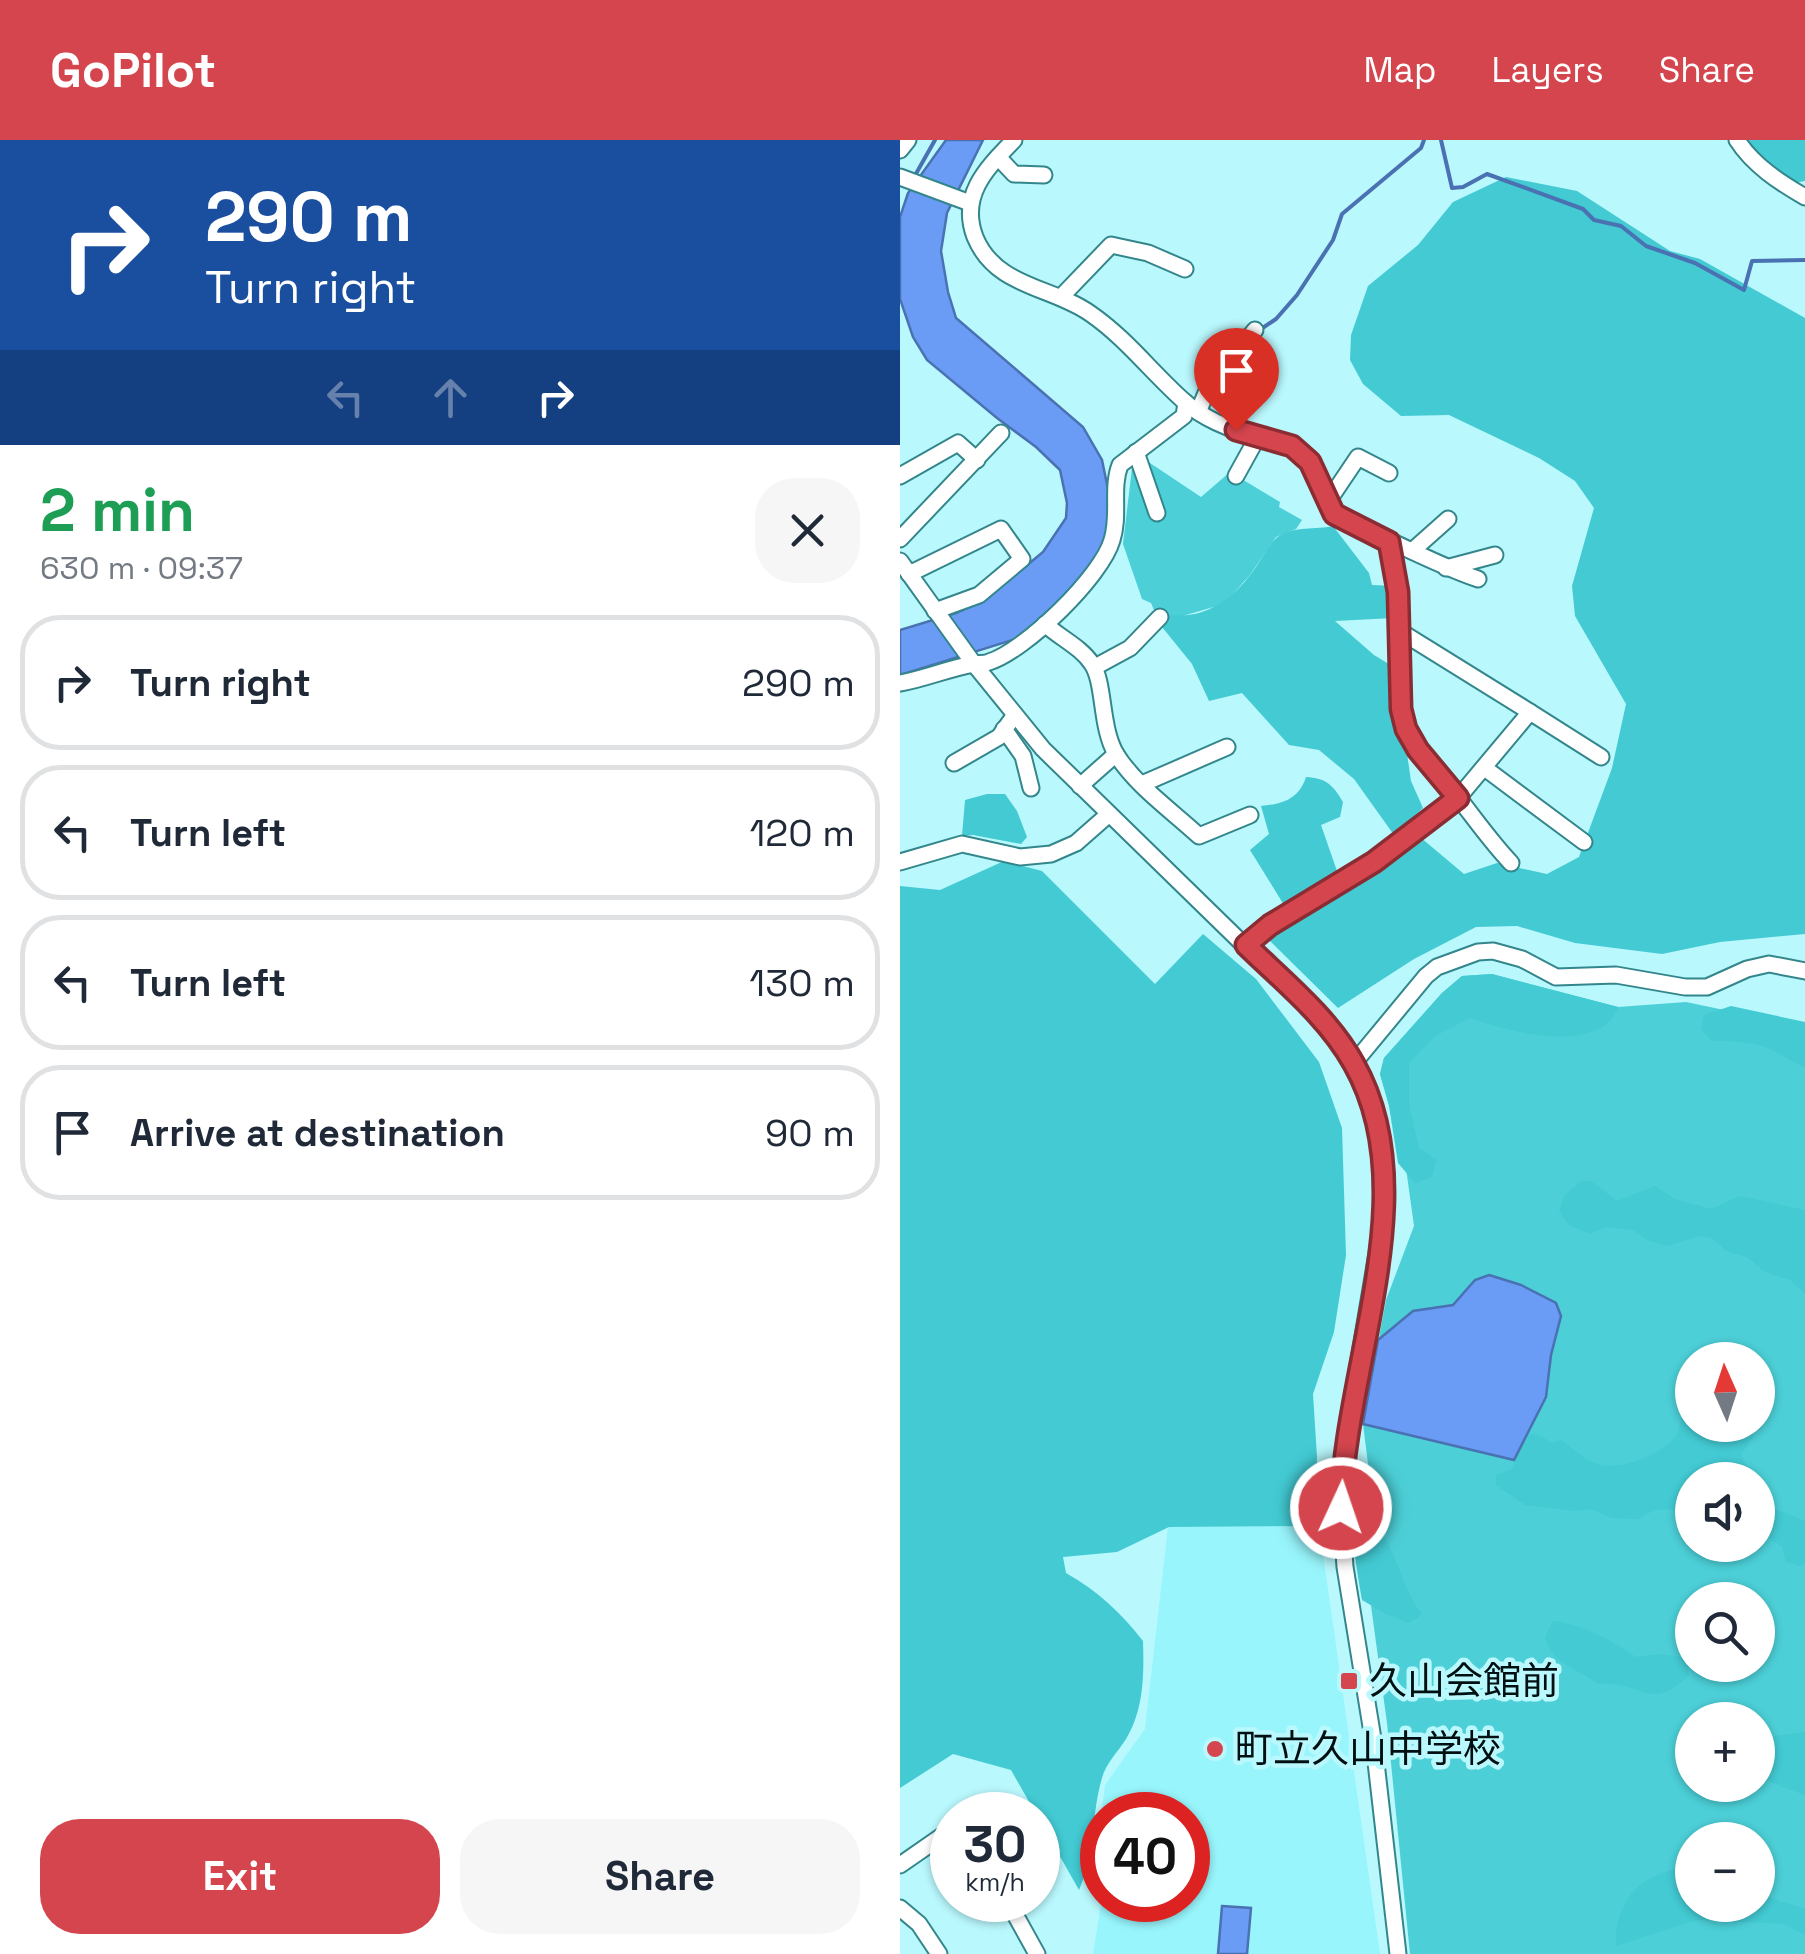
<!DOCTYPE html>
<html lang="en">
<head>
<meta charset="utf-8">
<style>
  :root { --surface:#fff; --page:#f6f6f7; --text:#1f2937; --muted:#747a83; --line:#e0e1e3; --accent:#d5454e }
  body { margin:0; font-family:"Space Grotesk","Noto Sans JP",sans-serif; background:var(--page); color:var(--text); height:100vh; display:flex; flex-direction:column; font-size:38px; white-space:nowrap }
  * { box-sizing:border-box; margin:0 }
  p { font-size:32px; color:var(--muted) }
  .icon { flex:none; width:55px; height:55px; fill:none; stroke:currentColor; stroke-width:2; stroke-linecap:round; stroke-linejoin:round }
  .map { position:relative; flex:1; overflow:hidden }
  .details { display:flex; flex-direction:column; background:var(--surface); width:900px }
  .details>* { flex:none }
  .hud { background:#1a4fa0; color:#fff; overflow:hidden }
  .needle { width:65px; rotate:357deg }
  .fabs { position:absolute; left:775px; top:1202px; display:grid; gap:20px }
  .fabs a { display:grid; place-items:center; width:100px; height:100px; border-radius:50%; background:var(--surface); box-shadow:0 2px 8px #0004; font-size:50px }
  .speed { position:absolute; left:30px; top:1652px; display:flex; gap:20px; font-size:50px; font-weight:700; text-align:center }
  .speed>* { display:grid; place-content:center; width:130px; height:130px; border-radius:50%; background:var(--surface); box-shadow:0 2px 8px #0004; line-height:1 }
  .speed small { font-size:25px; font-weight:400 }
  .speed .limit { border:15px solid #d22; background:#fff; color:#111 }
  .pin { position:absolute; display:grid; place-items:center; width:85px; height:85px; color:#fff; margin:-102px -42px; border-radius:50% 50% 50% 0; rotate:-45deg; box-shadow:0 0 10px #0007 }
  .pin .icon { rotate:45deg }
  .me { position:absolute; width:110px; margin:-55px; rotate:3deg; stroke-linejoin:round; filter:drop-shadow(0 0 8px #0008) }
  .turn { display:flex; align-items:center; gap:35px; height:210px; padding:0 40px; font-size:45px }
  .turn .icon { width:130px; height:130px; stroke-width:2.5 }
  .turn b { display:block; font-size:70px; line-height:85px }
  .lanes { display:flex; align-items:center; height:95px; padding:0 40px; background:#0003; justify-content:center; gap:50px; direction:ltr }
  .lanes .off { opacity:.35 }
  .round { display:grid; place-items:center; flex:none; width:105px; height:105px; border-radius:40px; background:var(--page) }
  .overview { display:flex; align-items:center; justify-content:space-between; height:170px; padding:0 40px }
  h1 { font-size:60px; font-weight:700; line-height:75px; color:#1e9e55 }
  .button { display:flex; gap:20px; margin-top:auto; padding:20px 40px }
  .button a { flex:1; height:115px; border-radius:40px; background:var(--accent); color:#fff; font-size:40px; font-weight:700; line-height:115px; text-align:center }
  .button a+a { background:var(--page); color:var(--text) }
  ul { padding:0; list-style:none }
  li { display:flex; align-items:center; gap:30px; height:135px; margin:0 20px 15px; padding:0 20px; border:5px solid var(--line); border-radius:40px }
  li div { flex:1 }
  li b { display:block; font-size:38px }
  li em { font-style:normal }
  header { display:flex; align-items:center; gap:60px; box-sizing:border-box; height:140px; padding:0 50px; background:var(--accent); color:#fff }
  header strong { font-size:48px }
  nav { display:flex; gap:55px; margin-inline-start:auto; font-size:35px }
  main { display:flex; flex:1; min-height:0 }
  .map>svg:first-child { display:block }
  .built { fill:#97f5fb }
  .green { fill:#4ccfd7; fill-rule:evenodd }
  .forest { fill:#43cad3 }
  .water { fill:#6a9cf6; stroke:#4a72b2; stroke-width:2.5 }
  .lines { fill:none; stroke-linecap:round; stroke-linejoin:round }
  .stream { stroke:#4a72b2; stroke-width:4 }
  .minor-casing { stroke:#33868b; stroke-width:19 }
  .minor { stroke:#fff; stroke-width:15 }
  .route-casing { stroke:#8a2d33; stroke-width:25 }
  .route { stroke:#d5454e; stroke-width:18 }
  .poi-dot { fill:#d5454e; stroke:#b9f8fd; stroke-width:4 }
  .labels { text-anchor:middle; stroke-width:9; stroke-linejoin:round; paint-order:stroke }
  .poi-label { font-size:38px; fill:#001012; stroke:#b9f8fd; text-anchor:start }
</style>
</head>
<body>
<header>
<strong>GoPilot</strong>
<nav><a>Map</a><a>Layers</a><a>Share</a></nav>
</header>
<main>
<section class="details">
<div class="hud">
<div class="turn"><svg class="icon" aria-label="right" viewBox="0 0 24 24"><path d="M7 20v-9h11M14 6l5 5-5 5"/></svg><div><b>290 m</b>Turn right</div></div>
<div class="lanes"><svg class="icon off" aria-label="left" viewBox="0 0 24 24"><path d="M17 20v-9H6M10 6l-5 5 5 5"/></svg><svg class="icon off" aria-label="ahead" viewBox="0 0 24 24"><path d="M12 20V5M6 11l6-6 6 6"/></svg><svg class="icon" aria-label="right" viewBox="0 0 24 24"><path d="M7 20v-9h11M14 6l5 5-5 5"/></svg></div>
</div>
<div class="overview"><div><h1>2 min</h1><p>630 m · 09:37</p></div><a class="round"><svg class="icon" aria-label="close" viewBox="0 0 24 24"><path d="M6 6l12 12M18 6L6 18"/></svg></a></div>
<ul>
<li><svg class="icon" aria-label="right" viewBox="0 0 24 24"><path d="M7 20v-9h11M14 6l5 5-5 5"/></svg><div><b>Turn right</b></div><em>290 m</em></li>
<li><svg class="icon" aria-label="left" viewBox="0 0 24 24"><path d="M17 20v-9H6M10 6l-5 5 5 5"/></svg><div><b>Turn left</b></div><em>120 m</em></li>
<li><svg class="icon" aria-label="left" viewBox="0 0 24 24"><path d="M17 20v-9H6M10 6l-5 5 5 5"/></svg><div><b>Turn left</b></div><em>130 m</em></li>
<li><svg class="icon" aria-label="arrive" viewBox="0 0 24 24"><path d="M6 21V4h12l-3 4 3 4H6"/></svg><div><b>Arrive at destination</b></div><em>90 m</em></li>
</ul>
<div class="button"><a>Exit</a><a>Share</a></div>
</section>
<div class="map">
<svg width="905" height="1814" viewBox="0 0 905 1814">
  <rect width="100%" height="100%" fill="#b9f8fd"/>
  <path class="built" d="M419,1386l61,428h-287l9,-56 86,2v-85h-86v82l-9,-18 12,-94 40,-56 23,-202z"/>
  <g class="green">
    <path d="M244,319l57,38 29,-25 50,30 -1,5 23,13 -6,9 -20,8 -26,38 -26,29 -45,13 -23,-2 -5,-12 -9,-4 -19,-55 9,-76z"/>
    <path d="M592,834l126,33 68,-5 119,25v927h-395l-23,-231 -27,-198 11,-37 -8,-64 23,-124 28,-74 -10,-72 -24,-80 4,-16 58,-65 20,-17zM792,1220h66v65h-66zM792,1340h66v65h-66zM792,1460h66v65h-66zM792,1580h66v65h-66zM792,1700h66v65h-66z"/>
  </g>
  <g class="forest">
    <path d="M845,0h60v41l-11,2 -44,-34z"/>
    <path d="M606,37l71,14 93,60 30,8 105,59v616l-85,8 -58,12 -87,-11 -58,-17 -41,1 -62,32 -76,49 -69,-68 151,-103 44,37 33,-11 50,11 32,-17 33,-89 14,-64 -51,-88 -3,-30 22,-78 -19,-27 -36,-23 -90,-43 -48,1 -38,-32 -13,-24 1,-25 17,-49 50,-41 35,-43z"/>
    <path d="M433,386l36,47 3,12 24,1 -3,32 -58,3 39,34 23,14 15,64 -6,14 5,34 12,27 -29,27 -40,-56 -35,-29 -30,-5 -47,-52 -33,8 -17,-37 -30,-37 3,-13c39,8 70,-16 91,-47 7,-10 14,-25 23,-31 16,-10 36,-6 54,-10z"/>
    <path d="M406,637c20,1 27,8 37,25l-3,15 -19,8 17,49 -54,31 -34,-55 19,-16 -8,-28c22,-2 38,-7 45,-29z"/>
    <path d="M87,654h18l12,17 10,26 -6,7 -48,-9 -11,1 3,-36z"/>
    <path d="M104,721l38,10 113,113 48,-50 53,45 63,83 23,66 4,127 -12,77 -21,62 4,63 -2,56 4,13 -150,1 -52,25 -54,5 3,16c32,18 55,40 77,68 1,34 1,68 -17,98 -8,13 -20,24 -24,39 -11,37 -7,78 -23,112l-68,-120 -58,-16 -53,34v-902l40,4z"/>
    <path d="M592,834l126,33c-18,50 -112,24 -148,11l-35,18 -26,27v41l10,44 17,11 -4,18 -17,6 -17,-20 -9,-57 -9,-32 4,-16 58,-65 20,-17z"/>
    <path d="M831,866l74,16v45c-12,-4 -18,-9 -29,-15 -14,-9 -48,-12 -64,-11l-11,-12 3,-14z"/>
    <path d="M681,1041h10l26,20 38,-15 20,13 36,10 29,-13 65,14v84l-15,-14 -25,-8 -18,-15 -19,-5 -17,-14 -12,-2 -32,10 -18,-5 -16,-11 -27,-3 -16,7 -21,-9 -10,-14 6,-16z"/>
    <path d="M792,1239v46h53l9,11 -13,18 7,16 -7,10h-49v34c-18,-6 -37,-8 -53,5l-27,-1 -22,-9 -15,2 -50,-6 -29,-20v-10l16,-6 15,-35 12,1 13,8 9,-3c12,9 25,22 41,25 21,5 59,-11 73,-28 4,-6 6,-17 8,-23l-6,-15 4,-17z"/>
    <path d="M482,1348l11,10 -11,35c17,26 21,57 40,81l-13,9 -23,-9 -24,-14c-6,-36 -14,-75 -4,-110z"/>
    <path d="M858,1362l47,19v42l-5,3 -14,-4 -4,-15 -16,-11 -8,4z"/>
    <path d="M653,1481c26,2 62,21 83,36l24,-3 27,4 2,17c-39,39 -47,5 -91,9 -20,-16 -45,-19 -53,-47z"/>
    <path d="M905,1592v63l-33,-12 -14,-10v-24l16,-13z"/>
    <path d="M785,1728l7,6v31h66v-11l47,15v26l-21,-11 -88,-4 -80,26c-2,-45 26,-74 69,-78z"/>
  </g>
  <g class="water">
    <path d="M46,0h37l-36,73 -6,38 7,41 8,26 127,109 19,33 8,39 -5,50 -24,33 -59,55 -122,38v-45l56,-17 29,-13 58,-48 23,-34 1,-15 -7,-33 -24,-23 -39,-29 -70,-58 -14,-23 -13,-38v-82l8,-24z"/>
    <path d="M589,1135l32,10 35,18 5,13 -10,39 -5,42 -32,63 -151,-36 15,-84 35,-29 40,-6 22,-25z"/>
    <path d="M322,1766l29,2 -4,46h-29z"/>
  </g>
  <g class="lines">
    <g class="stream">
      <path d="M541,0l11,48 11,-1 24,-13 96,35 11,11 27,6 25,20 49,17 49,27 8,-29 53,-1"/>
      <path d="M13,39l22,-39"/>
      <path d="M361,189l15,-10 21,-24 36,-55 9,-26 79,-66 3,-8"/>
      <path d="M312,258l20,-29"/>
    </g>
    <defs>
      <g id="minor">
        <path d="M114,0c-27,28 -55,55 -39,97 21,51 77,49 116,77 36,25 62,60 94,88 16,15 46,28 67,34 14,4 31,5 43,14 23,16 21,44 39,63 8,9 23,12 33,17 37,17 73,36 111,49"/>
        <path d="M837,0c16,25 42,42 68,57"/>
        <path d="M0,10l8,-10"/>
        <path d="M98,17l16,17 30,1"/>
        <path d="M0,37l70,26"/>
        <path d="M161,157l50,-52 37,8 37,16"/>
        <path d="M299,270l10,-24 46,-56"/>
        <path d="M236,312l21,61"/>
        <path d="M0,336l58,-33 19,17"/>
        <path d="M336,336l21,-38"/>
        <path d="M427,363l31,-46 31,16"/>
        <path d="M0,399l101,-106"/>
        <path d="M489,402c16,56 2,115 13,171 7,34 34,57 55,83 18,23 34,46 54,67"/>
        <path d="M512,411l36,-32"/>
        <path d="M0,421l74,103 69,85 285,278c39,56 59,110 57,179l-35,207 -9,94 4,60 29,178 24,209"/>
        <path d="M546,428l49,-13"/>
        <path d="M9,434l92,-45 21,30 -43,36 -44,16"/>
        <path d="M145,484c15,14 36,23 47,40 13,19 8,63 24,90 19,31 56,57 83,82l51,-21"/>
        <path d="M195,527l35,-19 30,-31"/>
        <path d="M0,543c25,-4 49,-15 74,-19 5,-1 11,0 15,-2 36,-11 113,-86 123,-122 8,-25 -1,-52 8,-75l64,-49 2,-13"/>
        <path d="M630,572l71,45"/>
        <path d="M104,589l19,27 8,32"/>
        <path d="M54,623l45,-26 15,-21"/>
        <path d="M586,629l98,73"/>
        <path d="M242,644l85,-37"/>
        <path d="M180,646l36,-32"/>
        <path d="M0,722l62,-18 58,13 31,-3 25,-11 33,-29"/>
        <path d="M346,805l24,-20 104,-63 84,-64 72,-86 -132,-82"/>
        <path d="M454,923l72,-87 11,-9 41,-15 15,-1 29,8 34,18 60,-2 69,12h22l40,-18 22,-5 36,7"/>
        <path d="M0,1725l52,-36"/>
        <path d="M107,1760l30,54"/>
        <path d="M0,1768l19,16 20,30"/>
      </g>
    </defs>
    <use href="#minor" class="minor-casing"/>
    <use href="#minor" class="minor"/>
  </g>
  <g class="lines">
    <defs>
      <path id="route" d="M336,290l56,16 18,16 24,52 55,28 9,50 3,117 5,20 12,21 40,48 -84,64 -104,63 -24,20c38,37 82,72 108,119 73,129 -10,302 -13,444"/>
    </defs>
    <use href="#route" class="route-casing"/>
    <use href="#route" class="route"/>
  </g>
  <g class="poi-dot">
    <rect x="439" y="1531" width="20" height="20" rx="5"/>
    <circle cx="315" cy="1609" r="10"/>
  </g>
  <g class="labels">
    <g class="poi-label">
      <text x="469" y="1554">久山会館前</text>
      <text x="335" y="1622">町立久山中学校</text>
    </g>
  </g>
</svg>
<div class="fabs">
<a><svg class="needle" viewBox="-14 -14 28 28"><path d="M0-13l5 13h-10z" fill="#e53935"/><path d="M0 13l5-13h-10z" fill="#747a83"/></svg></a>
<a><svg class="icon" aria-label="sound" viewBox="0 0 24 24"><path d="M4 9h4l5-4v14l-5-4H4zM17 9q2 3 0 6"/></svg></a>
<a><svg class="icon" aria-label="search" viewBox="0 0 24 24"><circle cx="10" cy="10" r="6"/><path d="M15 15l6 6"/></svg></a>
<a>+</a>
<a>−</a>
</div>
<div class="speed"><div>30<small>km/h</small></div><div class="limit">40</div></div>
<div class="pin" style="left:336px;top:290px;background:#d93025"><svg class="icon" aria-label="arrive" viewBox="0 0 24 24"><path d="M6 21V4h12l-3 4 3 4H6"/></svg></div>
<svg class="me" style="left:441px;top:1368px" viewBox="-20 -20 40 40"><circle r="17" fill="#d5454e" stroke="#fff" stroke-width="3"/><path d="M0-11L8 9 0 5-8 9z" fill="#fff"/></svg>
</div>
</main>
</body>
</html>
